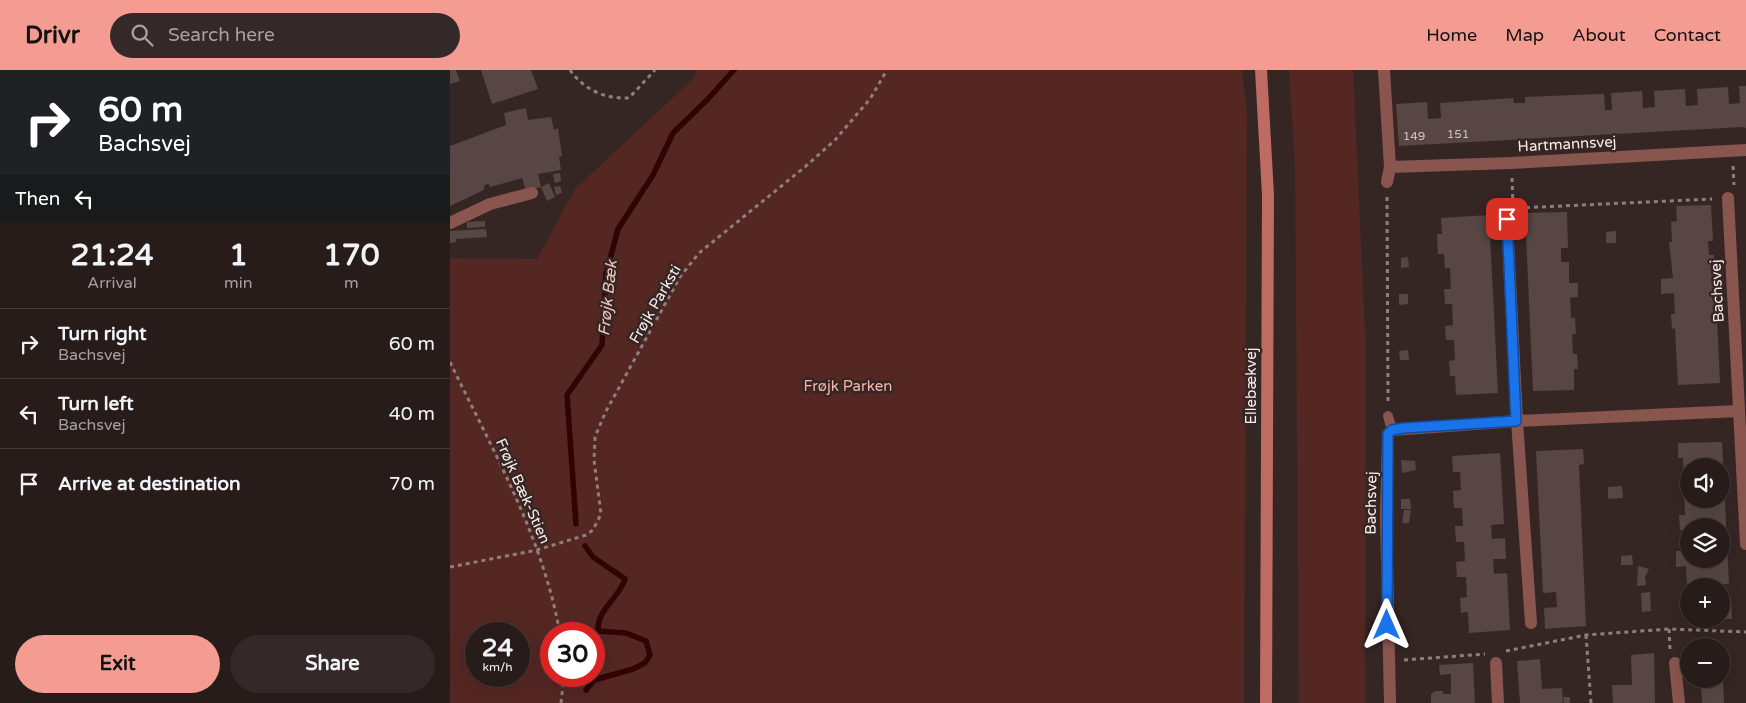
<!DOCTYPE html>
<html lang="en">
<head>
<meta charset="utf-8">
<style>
  :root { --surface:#281c1b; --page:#342928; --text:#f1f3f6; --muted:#a5a1a3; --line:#443a3a; --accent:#f59c92 }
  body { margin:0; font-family:"Varela Round",sans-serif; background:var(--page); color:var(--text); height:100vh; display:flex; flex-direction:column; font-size:19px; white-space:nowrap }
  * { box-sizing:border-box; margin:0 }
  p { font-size:16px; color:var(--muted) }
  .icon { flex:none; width:28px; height:28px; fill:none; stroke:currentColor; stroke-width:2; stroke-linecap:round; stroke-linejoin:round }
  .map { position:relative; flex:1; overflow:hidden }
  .details { display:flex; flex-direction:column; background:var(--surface); width:450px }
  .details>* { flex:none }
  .banner { background:#202124; color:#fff; overflow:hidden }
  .fabs { position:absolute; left:1230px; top:388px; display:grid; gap:10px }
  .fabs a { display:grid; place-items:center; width:50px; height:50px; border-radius:50%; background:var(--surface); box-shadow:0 5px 20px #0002,0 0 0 1px var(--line); font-size:25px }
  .speed { position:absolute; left:15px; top:552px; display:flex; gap:10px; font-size:25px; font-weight:700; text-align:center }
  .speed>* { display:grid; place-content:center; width:65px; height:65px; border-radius:50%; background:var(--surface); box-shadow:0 5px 20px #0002,0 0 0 1px var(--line); line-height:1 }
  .speed small { font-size:12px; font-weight:400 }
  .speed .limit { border:8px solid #d22; background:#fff; color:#111 }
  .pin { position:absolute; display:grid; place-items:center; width:42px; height:42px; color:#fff; margin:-21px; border-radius:10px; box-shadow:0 2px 8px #0006 }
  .me { position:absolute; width:55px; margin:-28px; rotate:0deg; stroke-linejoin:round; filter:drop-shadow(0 0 4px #0008) }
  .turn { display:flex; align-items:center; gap:18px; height:105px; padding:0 15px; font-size:22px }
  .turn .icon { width:65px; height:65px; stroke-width:2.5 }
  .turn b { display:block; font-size:35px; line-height:42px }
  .then { display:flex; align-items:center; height:48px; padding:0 15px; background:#0003; gap:10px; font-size:19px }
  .eta { display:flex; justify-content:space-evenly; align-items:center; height:85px; text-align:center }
  .eta b { font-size:30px; font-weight:700; line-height:35px }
  .cta { display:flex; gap:10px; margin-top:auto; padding:10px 15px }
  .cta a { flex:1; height:58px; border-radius:30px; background:var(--accent); color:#111; font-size:20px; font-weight:700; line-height:58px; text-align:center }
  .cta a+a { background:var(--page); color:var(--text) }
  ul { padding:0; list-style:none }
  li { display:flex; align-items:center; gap:15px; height:70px; padding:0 15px; border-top:1px solid var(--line) }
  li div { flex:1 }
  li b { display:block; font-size:19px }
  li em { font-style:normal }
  header { display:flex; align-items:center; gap:30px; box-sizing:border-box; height:70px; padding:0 25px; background:var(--accent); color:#111 }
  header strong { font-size:24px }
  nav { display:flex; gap:28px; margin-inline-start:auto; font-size:18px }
  .search { width:350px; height:45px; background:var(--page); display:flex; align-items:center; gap:12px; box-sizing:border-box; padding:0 18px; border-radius:28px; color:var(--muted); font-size:19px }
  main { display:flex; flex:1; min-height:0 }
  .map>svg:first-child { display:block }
  .green { fill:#542723; fill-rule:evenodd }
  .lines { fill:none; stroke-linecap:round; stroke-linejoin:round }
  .stream { stroke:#330203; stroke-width:5.5 }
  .building { fill:#574644; fill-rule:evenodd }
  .path { stroke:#8d7f7e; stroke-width:3; stroke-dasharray:4 4; stroke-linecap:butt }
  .lane { stroke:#89554f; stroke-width:10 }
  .street { stroke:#89554f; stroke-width:12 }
  .secondary { stroke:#be6b63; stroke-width:12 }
  .route-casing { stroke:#114b97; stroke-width:12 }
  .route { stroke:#1a73e8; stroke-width:9 }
  .labels { text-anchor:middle; stroke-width:5; stroke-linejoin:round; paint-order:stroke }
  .number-label { font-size:12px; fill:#cfc2c1 }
  .street-label { font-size:15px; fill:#f7eceb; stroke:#352624 }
  .park-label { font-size:15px; fill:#f5b4ac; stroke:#352624 }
  .water-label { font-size:16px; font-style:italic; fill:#f1c5c0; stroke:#352624 }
</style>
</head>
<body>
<header>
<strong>Drivr</strong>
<div class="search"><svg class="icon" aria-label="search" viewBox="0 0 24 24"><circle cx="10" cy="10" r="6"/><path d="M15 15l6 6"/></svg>Search here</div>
<nav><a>Home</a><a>Map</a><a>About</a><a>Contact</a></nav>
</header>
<main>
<section class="details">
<div class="banner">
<div class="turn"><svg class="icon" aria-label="right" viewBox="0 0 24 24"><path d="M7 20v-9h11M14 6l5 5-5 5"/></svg><div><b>60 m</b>Bachsvej</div></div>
<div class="then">Then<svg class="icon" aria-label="left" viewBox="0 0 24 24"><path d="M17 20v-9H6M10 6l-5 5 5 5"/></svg></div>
</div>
<div class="eta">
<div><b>21:24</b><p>Arrival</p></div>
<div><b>1</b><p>min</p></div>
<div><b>170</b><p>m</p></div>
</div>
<ul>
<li><svg class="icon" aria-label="right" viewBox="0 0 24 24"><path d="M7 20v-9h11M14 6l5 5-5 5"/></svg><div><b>Turn right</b><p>Bachsvej</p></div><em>60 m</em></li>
<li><svg class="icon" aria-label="left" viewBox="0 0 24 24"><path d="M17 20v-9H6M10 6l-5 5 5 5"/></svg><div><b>Turn left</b><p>Bachsvej</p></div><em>40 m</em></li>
<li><svg class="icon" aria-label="arrive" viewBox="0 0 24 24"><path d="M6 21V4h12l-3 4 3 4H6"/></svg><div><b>Arrive at destination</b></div><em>70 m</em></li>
</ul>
<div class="cta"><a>Exit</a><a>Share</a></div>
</section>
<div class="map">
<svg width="1296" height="633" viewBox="0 0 1296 633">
  <rect width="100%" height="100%" fill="#352624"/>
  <g class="green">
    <path d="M247,0h545l5,43 -3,590h-794v-445l87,1 38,-70 119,-111zM26,564h43v42h-43zM101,564h43v42h-43z"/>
    <path d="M839,0h64l13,283 -1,350h-66l-4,-538z"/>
  </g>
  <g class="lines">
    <g class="stream">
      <path d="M126,454l-9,-129 35,-50 4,-71 12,-45 35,-54 20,-42 35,-34 26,-29"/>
      <path d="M135,476l8,11 32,22c-7,21 -28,30 -27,52l28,2 20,8 4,14 -5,8 -12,6 -39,11 -8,10"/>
    </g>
  </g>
  <g class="building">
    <path d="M0,0h6l4,11 -10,3z"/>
    <path d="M31,0h50l7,19 -46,15z"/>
    <path d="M1289,16h7v42l-4,-1 -343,19 -3,-42 31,-2 1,17 13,-1 -1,-15 73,-5 1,5h11v-6l74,-3h5l1,16h7l-1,-17 31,-2 1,17 12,-1 -1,-16 31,-2 1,17 12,-1 -1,-16 31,-2 1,17 11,-1z"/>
    <path d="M76,38l2,12 23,-3 3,13 4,-2 4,28 -3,1 2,13 -23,4 3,13 8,-4 6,14 -8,4 -6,-14 -15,4 -4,-13 -32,9 -2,-4 -4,3v4l-34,16v-60l56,-21 -2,-12z"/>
    <path d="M110,103l1,8 -6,2 -2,-9z"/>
    <path d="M110,116l2,7 -6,2 -2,-8z"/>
    <path d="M1261,135l2,36h-5l1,14h5l6,128 -42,2 -3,-57 -3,1 -1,-15h4l-1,-21 -13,1v-15l12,-1 -4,-36h3l-1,-20 6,-1 -1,-15z"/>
    <path d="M1117,142l1,36h-7v14h8v21h9v14l-8,1 1,20h4l1,16h-4l1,20h4l1,15h-4v21l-41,1 -8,-178z"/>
    <path d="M1039,145l9,178 -42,2 -1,-19h-5l-1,-15 6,-1 -1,-20h-8l-1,-14 8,-1 -1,-21h-7l-1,-15h7l-1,-21h-5l-1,-14h-6l-1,-20h5l-1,-16z"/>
    <path d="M35,151v6l-18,1v-6z"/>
    <path d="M36,159l1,8 -31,2v3l-6,1v-12z"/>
    <path d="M1166,161v12h-10v-11z"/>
    <path d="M958,187l1,10 -8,1v-10z"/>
    <path d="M949,224h9v10l-9,1z"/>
    <path d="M958,280l1,10h-9l-1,-9z"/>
    <path d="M1272,372l7,142 -40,2 -2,-1 -1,-19 -10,1v-16h11l-1,-21h-6l-1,-15h6l-2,-57h-5v-15zM1239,396h32v33h-32zM1239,456h32v33h-32z"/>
    <path d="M1133,379l1,15 -5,1 7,161 -41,3 -1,-21 13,-1 -1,-15 -13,1 -7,-142z"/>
    <path d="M1050,383l4,71 -13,1 1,14 13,-1 1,21h-13l1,15 13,-1 3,57 -41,3 -1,-21 -7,1 -1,-15 7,-1 -1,-20h-9l-1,-15 9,-1 -1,-19h-8l-1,-16h8l-1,-18h-8l-1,-17 8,-1 -1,-18h-7l-1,-16z"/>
    <path d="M951,390l14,1 1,9 -14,3z"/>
    <path d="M1172,416l1,12 -15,1v-12z"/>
    <path d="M951,429h9l1,10h-10z"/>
    <path d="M954,440h7l-2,13h-7z"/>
    <path d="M1182,485l1,10h-12v-9z"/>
    <path d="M1188,496l11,3 -4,8 1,8 -9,1z"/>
    <path d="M1200,522l1,19 -9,1 -1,-19z"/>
    <path d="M1271,528h10l1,21h-11z"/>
    <path d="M1204,583l1,50h-42l-1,-18h20l-1,-30z"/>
    <path d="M1090,589l2,30 20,-1 1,15h-43l-3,-42z"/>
    <path d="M1023,593l2,40h-44v-9l4,-3h8v3h8v-20l-11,1 -1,-10z"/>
    <path d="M1249,609h24l1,24h-22l-1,-19h-2z"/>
    <path d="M1113,627h7v6h-6z"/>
  </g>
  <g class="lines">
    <g class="path">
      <path d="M120,0c14,20 35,29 59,28l26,-28"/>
      <path d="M1283,96l1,19"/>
      <path d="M1062,108l1,27"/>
      <path d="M937,127l1,206"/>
      <path d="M1068,138l194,-9"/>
      <path d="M0,292c42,87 93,175 110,272"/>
      <path d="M0,497l87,-17 49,-15 7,-5 8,-16 -7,-54 1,-23 10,-24 75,-136 19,-24 107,-87 29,-26 35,-41 17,-29"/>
      <path d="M1219,559l1,20"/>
      <path d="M1136,565l5,68"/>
      <path d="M1056,581l80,-16 83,-6 77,3"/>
      <path d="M954,590l81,-6"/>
      <path d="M111,633l3,-27"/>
    </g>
    <path class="lane" d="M938,346l4,14"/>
    <g class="street">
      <path d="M934,0l6,97 -3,15"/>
      <path d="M940,97l121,-4 235,-13"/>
      <path d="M1278,128l18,346"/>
      <path d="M1057,149l10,202 14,202"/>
      <path d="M0,153l40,-19 42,-11"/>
      <path d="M1046,593l2,40"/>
      <path d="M1225,593l4,40"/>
      <path d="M940,633l-4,-187 2,-82 4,-4 125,-9 222,-10"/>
    </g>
    <path class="secondary" d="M811,0l7,125 -2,508"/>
  </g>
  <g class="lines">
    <defs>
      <path id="route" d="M937,555l1,-191 4,-4 12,-2 112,-7 -9,-202"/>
    </defs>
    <use href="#route" class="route-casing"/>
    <use href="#route" class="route"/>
  </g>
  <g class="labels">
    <g class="number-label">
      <text x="1008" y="68">151</text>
      <text x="964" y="70">149</text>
    </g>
    <g class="street-label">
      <text transform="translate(1117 74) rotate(-3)" y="5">Hartmannsvej</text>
      <text transform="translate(1267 221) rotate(-93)" y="5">Bachsvej</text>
      <text transform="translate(205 234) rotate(-60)" y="5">Frøjk Parksti</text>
      <text transform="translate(801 316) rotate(-90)" y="5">Ellebækvej</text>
      <text transform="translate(73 421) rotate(66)" y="5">Frøjk Bæk-Stien</text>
      <text transform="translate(921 433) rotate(-89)" y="5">Bachsvej</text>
    </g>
    <g class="park-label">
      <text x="398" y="321">Frøjk Parken</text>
    </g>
    <g class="water-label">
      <text transform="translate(157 228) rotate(-84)" y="6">Frøjk Bæk</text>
    </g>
  </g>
</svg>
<div class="fabs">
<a><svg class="icon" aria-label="sound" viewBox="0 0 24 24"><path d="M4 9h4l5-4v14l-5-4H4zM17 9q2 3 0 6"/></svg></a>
<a><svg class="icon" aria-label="layers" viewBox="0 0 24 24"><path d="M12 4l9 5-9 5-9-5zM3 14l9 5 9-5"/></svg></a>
<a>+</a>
<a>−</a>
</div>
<div class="speed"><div>24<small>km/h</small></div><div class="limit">30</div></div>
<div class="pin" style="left:1057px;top:149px;background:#d93025"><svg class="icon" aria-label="arrive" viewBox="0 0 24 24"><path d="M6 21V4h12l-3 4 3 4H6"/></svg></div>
<svg class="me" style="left:937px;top:555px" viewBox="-20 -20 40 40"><path d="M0-17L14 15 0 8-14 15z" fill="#1a73e8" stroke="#fff" stroke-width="4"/></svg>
</div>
</main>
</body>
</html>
